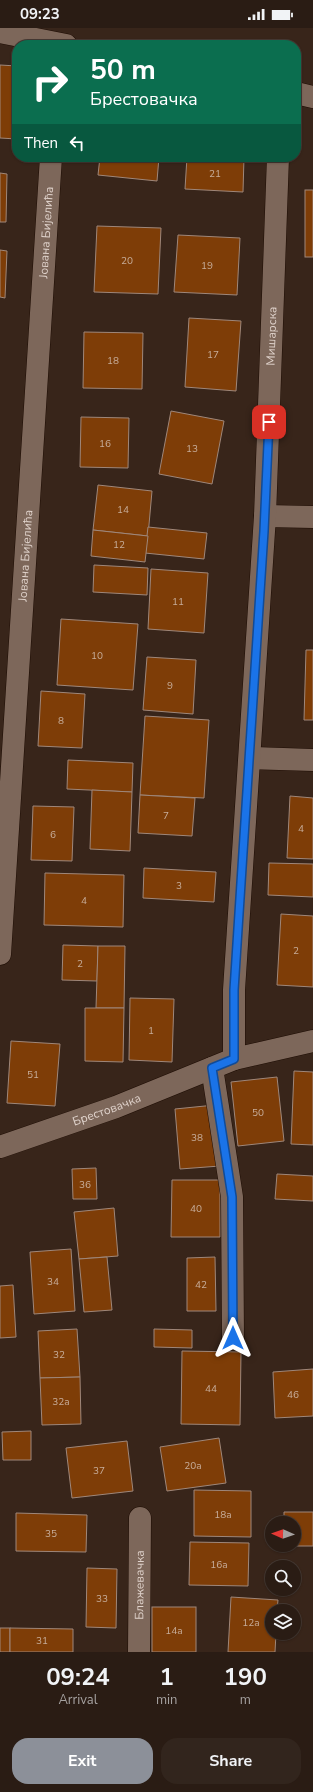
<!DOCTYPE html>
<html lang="en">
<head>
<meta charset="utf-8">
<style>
  :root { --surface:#2a1c14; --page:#32251d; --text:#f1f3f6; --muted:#a5a1a0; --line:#463a34; --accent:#8c9099 }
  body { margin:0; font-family:"Nunito Sans",sans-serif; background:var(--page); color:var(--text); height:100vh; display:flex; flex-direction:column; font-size:15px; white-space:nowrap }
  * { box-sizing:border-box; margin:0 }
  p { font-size:13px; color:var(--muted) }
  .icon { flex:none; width:22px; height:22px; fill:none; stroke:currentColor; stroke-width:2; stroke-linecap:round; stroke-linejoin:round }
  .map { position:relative; height:1624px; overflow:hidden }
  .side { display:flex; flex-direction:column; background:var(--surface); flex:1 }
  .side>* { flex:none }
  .hud { position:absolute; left:12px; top:12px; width:289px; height:122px; border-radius:16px; box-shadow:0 1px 3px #0004,0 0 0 1px var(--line); background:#0b6e4f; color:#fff; overflow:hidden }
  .needle { width:26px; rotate:272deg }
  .controls { position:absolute; left:265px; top:1488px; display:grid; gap:8px }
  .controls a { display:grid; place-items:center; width:36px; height:36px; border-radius:50%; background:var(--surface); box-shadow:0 1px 3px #0004,0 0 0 1px var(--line); font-size:20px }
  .pin { position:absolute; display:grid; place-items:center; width:34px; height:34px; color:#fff; margin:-17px; border-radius:8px; box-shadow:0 2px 6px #0006 }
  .me { position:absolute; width:44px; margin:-22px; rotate:0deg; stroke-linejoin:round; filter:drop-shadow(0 0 3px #0008) }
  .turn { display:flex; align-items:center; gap:14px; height:84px; padding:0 12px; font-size:18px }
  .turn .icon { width:52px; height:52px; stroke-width:2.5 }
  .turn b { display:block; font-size:28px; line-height:34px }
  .then { display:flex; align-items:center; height:38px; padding:0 12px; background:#0003; gap:8px; font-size:15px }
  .eta { display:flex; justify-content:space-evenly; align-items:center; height:68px; text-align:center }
  .eta b { font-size:24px; font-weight:700; line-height:28px }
  .cta { display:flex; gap:8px; margin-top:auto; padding:8px 12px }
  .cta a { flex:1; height:46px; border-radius:16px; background:var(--accent); color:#fff; font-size:16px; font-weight:700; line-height:46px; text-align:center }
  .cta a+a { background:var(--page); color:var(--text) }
  .status { display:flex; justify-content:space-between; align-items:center; height:28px; padding:0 20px; background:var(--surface); direction:ltr }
  .status svg { height:11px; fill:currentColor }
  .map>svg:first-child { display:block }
  .building { fill:#7e3d07; stroke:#9f877a }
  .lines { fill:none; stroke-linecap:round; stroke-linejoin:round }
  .street-casing { stroke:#1e0d04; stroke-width:23 }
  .street { stroke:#7d675a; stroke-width:22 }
  .route-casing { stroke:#114b97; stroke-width:10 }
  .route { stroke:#1a73e8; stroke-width:7 }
  .labels { text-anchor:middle; stroke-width:4; stroke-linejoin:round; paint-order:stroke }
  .number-label { font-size:10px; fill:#c7ad9a }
  .street-label { font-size:12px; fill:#dfd2cb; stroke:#2d1b10 }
</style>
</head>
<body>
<div class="status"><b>09:23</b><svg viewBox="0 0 49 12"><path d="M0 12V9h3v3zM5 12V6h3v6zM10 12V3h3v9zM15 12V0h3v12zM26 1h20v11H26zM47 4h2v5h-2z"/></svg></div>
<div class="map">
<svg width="313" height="1624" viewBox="0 0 313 1624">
  <rect width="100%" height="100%" fill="#38251a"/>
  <g class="building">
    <path d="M0,37l17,1v73l-17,-1z"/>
    <path d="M100,129h59l-2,24 -59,-6z"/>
    <path d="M187,129h57l-1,35 -58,-3z"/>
    <path d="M0,145l7,1 -1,48h-6z"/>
    <rect x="305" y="162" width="8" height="67"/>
    <path d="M97,198l64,2 -3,66 -64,-2z"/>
    <path d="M178,207l62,3 -3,57 -63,-3z"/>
    <path d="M0,222l7,1 -2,47 -5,-1z"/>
    <path d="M189,290l52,3 -5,70 -51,-4z"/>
    <path d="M84,304l59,1 -1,56 -59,-1z"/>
    <path d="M171,383l53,10 -12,63 -53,-10z"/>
    <path d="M81,389l48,1 -1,50 -48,-1z"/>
    <path d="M98,457l54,6 -4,45 -55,-6z"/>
    <path d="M148,499l59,6 -3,26 -59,-6z"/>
    <path d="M93,502l55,6 -3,26 -54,-6z"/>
    <path d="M94,537l54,3 -1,27 -54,-3z"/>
    <path d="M151,541l57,4 -4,60 -56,-4z"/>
    <path d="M61,591l77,5 -5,66 -76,-5z"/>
    <path d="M306,622h7v70h-9z"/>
    <path d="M147,629l49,3 -3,54 -50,-4z"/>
    <path d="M41,663l44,3 -3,54 -44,-2z"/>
    <path d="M145,688l64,4 -5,78 -64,-3z"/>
    <path d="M68,732l65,3 -1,29 -65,-3z"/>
    <path d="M92,762l40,2 -2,59 -40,-2z"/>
    <path d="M140,767l55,3 -3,38 -54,-3z"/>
    <path d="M290,768l23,2v61l-26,-1z"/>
    <path d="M33,778l41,1 -2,54 -41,-1z"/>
    <path d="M269,835l44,1v33l-45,-2z"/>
    <path d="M144,840l72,4 -2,30 -71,-4z"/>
    <path d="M45,845l79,2 -1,52 -79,-2z"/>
    <path d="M281,886l32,2v71l-36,-2z"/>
    <path d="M63,917l35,1 -1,35 -35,-1z"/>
    <path d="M98,918h27l-1,62h-28z"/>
    <path d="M130,970l44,1 -2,63 -43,-2z"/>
    <path d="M85,980h39l-1,54 -38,-1z"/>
    <path d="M11,1013l49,3 -5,62 -48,-3z"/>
    <path d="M294,1043l19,1v73l-22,-1z"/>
    <path d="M277,1049l7,64 -46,5 -7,-64z"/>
    <path d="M215,1077l5,61 -40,3 -5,-60z"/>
    <path d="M96,1140l1,31h-24l-1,-30z"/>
    <path d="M277,1146l36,2v25l-38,-2z"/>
    <path d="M172,1152h48v57h-49z"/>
    <path d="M114,1180l4,48 -39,3 -5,-47z"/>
    <path d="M71,1221l4,62 -41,3 -4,-62z"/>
    <path d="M107,1229l5,53 -28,2 -5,-53z"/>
    <path d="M215,1229l1,54h-29v-53z"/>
    <path d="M13,1257l3,52 -16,1v-52z"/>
    <path d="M77,1301l3,48 -40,1 -2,-47z"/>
    <path d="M154,1301l38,1v18l-38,-1z"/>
    <path d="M182,1323l59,1 -1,73 -59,-1z"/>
    <path d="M313,1341v47l-38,2 -2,-46z"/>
    <path d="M80,1349l1,47 -39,1 -2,-47z"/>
    <path d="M31,1403v29h-28l-1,-28z"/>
    <path d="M219,1410l7,45 -59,8 -7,-44z"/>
    <path d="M127,1413l6,50 -61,7 -6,-50z"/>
    <path d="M194,1462l57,1v46l-57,-1z"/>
    <path d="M284,1484h29v34h-29l10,-1v-22h-10z"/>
    <path d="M16,1485l71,2 -1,37 -70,-1z"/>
    <path d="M190,1514l59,1 -1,43 -59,-1z"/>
    <path d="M87,1540l30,1 -1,59 -30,-1z"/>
    <path d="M231,1569l47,3 -1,11h-5v22h4l-1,19h-47z"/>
    <rect x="152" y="1579" width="44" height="45"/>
    <rect x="0" y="1600" width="10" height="24"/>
    <path d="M10,1600l63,1v23h-63z"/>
  </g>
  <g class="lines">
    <defs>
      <g id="street">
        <path d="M0,4l66,13"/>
        <path d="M296,65l17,4"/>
        <path d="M265,488l48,1"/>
        <path d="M250,730l63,2"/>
        <path id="s1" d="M0,926l51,-797"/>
        <path id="s2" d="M234,1031v-69l31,-474 13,-359"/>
        <path d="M212,1040l20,129 1,141"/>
        <path id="s3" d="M0,1119l116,-40 118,-48 79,-18"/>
        <path id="s4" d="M139,1624l1,-134"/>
      </g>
    </defs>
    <use href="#street" class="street-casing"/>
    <use href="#street" class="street"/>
  </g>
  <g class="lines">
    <defs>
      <path id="route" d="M233,1310l-1,-141 -20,-129 22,-9v-69l30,-459 5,-109"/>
    </defs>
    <use href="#route" class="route-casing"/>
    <use href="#route" class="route"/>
  </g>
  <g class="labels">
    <g class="number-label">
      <text x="215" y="149">21</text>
      <text x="127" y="236">20</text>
      <text x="207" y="241">19</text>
      <text x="213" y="330">17</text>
      <text x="113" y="336">18</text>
      <text x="105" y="419">16</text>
      <text x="192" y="424">13</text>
      <text x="123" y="485">14</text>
      <text x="119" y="520">12</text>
      <text x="178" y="577">11</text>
      <text x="97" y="631">10</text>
      <text x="170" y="661">9</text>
      <text x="61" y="696">8</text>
      <text x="166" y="791">7</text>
      <text x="301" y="804">4</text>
      <text x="53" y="810">6</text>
      <text x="179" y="861">3</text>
      <text x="84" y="876">4</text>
      <text x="296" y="926">2</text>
      <text x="80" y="939">2</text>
      <text x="151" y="1006">1</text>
      <text x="33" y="1050">51</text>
      <text x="258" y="1088">50</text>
      <text x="197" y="1113">38</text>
      <text x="85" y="1160">36</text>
      <text x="196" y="1184">40</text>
      <text x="53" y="1257">34</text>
      <text x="201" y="1260">42</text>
      <text x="59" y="1330">32</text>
      <text x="211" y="1364">44</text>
      <text x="293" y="1370">46</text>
      <text x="61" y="1377">32a</text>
      <text x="193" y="1441">20a</text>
      <text x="99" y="1446">37</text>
      <text x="223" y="1490">18a</text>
      <text x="51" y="1509">35</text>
      <text x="219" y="1540">16a</text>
      <text x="102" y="1574">33</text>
      <text x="251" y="1598">12a</text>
      <text x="174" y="1606">14a</text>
      <text x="42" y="1616">31</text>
    </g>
    <g class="street-label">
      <text dy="4" stroke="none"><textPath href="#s1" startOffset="723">Јована Бијелића</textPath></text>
      <text dy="4" stroke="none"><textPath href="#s2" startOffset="724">Мишарска</textPath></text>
      <text dy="4" stroke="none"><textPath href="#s1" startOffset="399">Јована Бијелића</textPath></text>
      <text dy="4" stroke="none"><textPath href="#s3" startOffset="113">Брестовачка</textPath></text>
      <text dy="4" stroke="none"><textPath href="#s4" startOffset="67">Блажевачка</textPath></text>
    </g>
  </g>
</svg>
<div class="controls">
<a><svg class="needle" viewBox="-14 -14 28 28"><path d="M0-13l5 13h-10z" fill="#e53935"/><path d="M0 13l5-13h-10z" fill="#a5a1a0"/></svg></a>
<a><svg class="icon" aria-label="search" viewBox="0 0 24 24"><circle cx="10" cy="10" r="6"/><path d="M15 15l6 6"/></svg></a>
<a><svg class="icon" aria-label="layers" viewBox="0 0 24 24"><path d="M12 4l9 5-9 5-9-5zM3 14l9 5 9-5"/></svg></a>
</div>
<div class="pin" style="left:269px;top:394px;background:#d93025"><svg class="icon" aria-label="arrive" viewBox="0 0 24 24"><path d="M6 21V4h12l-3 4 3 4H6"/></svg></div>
<svg class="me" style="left:233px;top:1310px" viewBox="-20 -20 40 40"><path d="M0-17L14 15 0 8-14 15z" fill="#1a73e8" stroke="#fff" stroke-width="4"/></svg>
<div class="hud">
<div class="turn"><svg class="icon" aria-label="right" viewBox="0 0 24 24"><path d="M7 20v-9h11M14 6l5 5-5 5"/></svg><div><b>50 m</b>Брестовачка</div></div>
<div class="then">Then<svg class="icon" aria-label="left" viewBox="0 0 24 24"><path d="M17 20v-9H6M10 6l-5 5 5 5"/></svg></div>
</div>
</div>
<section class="side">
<div class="eta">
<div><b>09:24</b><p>Arrival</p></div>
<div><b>1</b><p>min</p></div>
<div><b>190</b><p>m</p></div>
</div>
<div class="cta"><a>Exit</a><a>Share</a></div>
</section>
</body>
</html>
